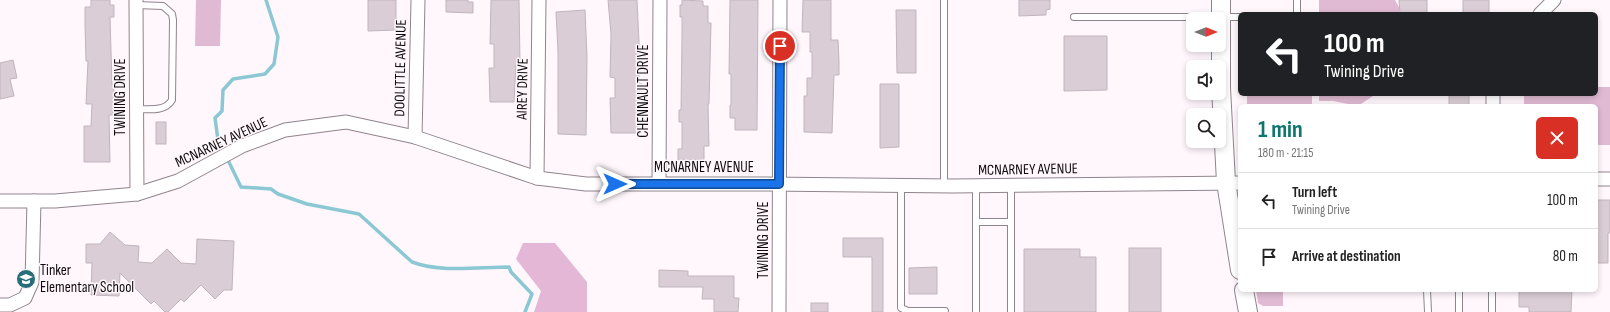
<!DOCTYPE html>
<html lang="en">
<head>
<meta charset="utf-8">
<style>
  :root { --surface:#fff; --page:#f2f2f2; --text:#222; --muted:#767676; --line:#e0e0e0; --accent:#0f766e }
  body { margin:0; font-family:"Sofia Sans Condensed",sans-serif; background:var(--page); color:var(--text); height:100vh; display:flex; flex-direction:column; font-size:15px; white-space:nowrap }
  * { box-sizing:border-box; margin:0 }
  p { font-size:13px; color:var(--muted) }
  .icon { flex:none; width:22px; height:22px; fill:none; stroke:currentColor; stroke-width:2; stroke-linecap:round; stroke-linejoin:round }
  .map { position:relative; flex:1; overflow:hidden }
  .sheet { position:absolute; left:1238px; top:104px; width:360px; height:188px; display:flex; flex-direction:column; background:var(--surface); border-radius:6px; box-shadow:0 2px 6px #0003 }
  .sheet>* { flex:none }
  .top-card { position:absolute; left:1238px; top:12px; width:360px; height:84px; border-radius:6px; box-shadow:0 2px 6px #0003; background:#202124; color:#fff; overflow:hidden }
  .needle { width:26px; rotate:90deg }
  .buttons { position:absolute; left:1186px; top:12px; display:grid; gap:8px }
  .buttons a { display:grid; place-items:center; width:40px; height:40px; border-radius:6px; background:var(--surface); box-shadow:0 2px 6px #0003; font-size:20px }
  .pin { position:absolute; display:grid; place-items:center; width:34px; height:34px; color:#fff; margin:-17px; border:2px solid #fff; border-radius:50%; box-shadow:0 1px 4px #0007 }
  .me { position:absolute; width:44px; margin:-22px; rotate:90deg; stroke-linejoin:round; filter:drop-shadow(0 0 3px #0008) }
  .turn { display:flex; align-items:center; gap:14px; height:84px; padding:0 20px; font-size:18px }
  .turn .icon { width:52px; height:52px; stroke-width:2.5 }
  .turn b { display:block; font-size:28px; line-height:34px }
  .round { display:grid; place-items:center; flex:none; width:42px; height:42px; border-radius:6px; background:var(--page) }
  .headline { display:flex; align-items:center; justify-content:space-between; height:68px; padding:0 20px }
  h1 { font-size:24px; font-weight:700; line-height:30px; color:var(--accent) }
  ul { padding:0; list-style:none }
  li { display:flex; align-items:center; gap:12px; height:56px; padding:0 20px; border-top:1px solid var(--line) }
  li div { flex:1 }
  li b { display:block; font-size:15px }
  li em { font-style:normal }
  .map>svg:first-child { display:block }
  .green { fill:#e0bad3 }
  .forest { fill:#e3b7d5 }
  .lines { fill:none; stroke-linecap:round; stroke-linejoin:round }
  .stream { stroke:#8bc8d3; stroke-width:3.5 }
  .building { fill:#dacdd5; stroke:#c1b5bd }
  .service-casing { stroke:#90848c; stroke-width:8 }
  .minor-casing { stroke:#90848c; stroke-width:15 }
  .secondary-casing { stroke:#90848c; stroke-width:20 }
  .service { stroke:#fff; stroke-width:6 }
  .minor { stroke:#fff; stroke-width:13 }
  .secondary { stroke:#fff; stroke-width:18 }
  .route-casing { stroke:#114b97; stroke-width:10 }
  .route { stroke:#1a73e8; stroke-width:7 }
  .labels { text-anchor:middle; stroke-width:3; stroke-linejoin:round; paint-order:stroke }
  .street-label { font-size:15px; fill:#0e0a0d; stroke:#fff7fc }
  .poi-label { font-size:15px; fill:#0e0a0d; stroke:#fff7fc; text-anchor:start }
</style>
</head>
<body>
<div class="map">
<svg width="1610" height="312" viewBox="0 0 1610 312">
  <rect width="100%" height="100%" fill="#fff7fc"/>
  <g class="green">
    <path d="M196,0h25l-1,46h-25z"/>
    <path d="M1319,0h76l4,7v7h-80z"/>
    <path d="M1596,87h14v58h-14v-39h-72v-12h72z"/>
    <rect x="1247" y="94" width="65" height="12"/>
    <path d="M1319,94h57l-18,12 -25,-5h-14z"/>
    <path d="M1256,290h27v16h-20l-5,-3z"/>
  </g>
  <path class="forest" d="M523,243h32l32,39v30h-53l7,-21 -25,-32z"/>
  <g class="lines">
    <g class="stream">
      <path d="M224,152l-6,-12 -3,-22 7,-7 1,-21 10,-11 32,-5 9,-10 4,-27 -12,-37"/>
      <path d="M227,158l14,29 30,2 7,5 29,10 52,10 53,48c29,11 67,5 97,5l2,5 21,22 -7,18"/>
    </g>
  </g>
  <g class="building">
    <path d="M91,0h19v5h4v12h-4l2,68h2l-1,30h-4l1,47h-26v-36h7l1,-22h-6l2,-43h-2l-1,-36v-18h6z"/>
    <path d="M368,0h28v30l-28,1z"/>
    <path d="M446,0h22v2h5v11l-27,-1z"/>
    <path d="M491,0h28l1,64h-4l-2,38h-24l-1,-34h5v-24h-4z"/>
    <path d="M608,0h29l2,42v42h3v11h-4v38h-27l-1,-35h5v-20l-5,-1 1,-43z"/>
    <path d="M682,0l21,1v5h5v17h3l-2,81h-1l1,42h-5v14h-26v-11h4v-27h-3v-12h2l1,-73v-20h-2v-12h2z"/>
    <path d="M730,0h28l-1,130h-22v-12h-5v-13h1v-31h-2z"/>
    <path d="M803,0h28v40h7l1,21v14h-5l-2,58 -28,-1v-36h3v-18h5v-26h-2v-20h-8z"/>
    <path d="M1019,0h31v9l-4,1v5l-27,1z"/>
    <path d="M1399,0h28v14h-27z"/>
    <rect x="1463" y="0" width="26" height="14"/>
    <path d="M585,10l2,47 -1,78 -28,-1v-83l-2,-39z"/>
    <path d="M896,10h20v63h-19z"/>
    <path d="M1064,36h43v54l-43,1z"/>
    <path d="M13,60l4,18 -7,1 4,17 -14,3v-36z"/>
    <path d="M880,84h19v63l-19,1z"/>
    <rect x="1449" y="94" width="20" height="12"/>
    <rect x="156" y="122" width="10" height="22"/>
    <path d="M1596,200h14v33h-2v30h-12z"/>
    <path d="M110,232l15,13 14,1 -1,16 14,1 15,-14 14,14 15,1 1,-25 37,2 -2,49h-8l-9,9 -14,-14 -17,17 -3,-3 -13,13h-3l-11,-11 -3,3 -31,-31 -1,23 -28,-1 1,-32h-6v-19h14z"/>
    <path d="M843,238h40v74h-11v-55h-29z"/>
    <rect x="1129" y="248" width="32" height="64"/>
    <path d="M1024,249h56v8h16v55h-72z"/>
    <path d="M937,267v27h-28v-26z"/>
    <path d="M659,270l29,1v5h46v22h5l-1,14h-24v-13h-12l1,-12h-44z"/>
    <path d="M1519,290h53l-1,22h-42v-5h-10z"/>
    <rect x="811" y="303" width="17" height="9"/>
  </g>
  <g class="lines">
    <defs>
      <g id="service">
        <path d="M944,0v186"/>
        <path d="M136,5l27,1 9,8 1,6 -1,80c-7,12 -23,9 -36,9"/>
        <path d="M1297,14v-14"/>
        <path d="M1074,17h166"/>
        <path d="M901,186v122l7,3h37"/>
        <path d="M976,222h35"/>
        <path d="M1427,290l1,22"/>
        <path d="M1459,290v22"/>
        <path d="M976,312v-126"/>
        <path d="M1011,312v-126"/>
        <path d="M1492,312v-22"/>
      </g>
      <g id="minor">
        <path d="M136,0l1,194"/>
        <path d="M1540,14l14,-14"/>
        <path d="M1493,106v-12"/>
        <path d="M415,137l3,-137"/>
        <path d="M537,178l2,-178"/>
        <path d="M1596,179h14"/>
        <path d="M659,183l1,-183"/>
        <path d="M0,201h55l82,-7 41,-13 64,-35 43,-16 61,-8 69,15 122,41 49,6h181l186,2 287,-3"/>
        <path d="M0,305h10l15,-7 7,-16 2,-81"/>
        <path d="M779,312l1,-312"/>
      </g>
      <g id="secondary">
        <path d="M1221,0v88l5,94 14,88"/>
        <path d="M1244,290l4,22"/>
      </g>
    </defs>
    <use href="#service" class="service-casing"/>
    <use href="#minor" class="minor-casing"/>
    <use href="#secondary" class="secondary-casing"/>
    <use href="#service" class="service"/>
    <use href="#minor" class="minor"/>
    <use href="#secondary" class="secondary"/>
  </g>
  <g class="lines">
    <defs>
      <path id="route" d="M615,184h164l1,-138"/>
    </defs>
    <use href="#route" class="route-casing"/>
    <use href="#route" class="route"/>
  </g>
  <defs>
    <symbol id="school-disc" viewBox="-11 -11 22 22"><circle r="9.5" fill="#266e79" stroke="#fff7fc"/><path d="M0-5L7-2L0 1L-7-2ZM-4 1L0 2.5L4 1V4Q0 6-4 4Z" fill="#fff"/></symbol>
  </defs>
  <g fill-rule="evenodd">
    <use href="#school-disc" x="15" y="268" width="22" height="22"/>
  </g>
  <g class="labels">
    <g class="street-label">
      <text transform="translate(400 68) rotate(-89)" y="5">DOOLITTLE AVENUE</text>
      <text transform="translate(522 89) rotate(-89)" y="5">AIREY DRIVE</text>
      <text transform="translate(643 91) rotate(-90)" y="5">CHENNAULT DRIVE</text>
      <text transform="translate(120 97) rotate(-90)" y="5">TWINING DRIVE</text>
      <text transform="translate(221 142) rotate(-25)" y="5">MCNARNEY AVENUE</text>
      <text x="704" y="172">MCNARNEY AVENUE</text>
      <text transform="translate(1028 169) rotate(-1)" y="5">MCNARNEY AVENUE</text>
      <text transform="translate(763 240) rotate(-90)" y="5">TWINING DRIVE</text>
    </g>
    <g class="poi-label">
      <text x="40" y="275">Tinker<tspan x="40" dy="17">Elementary School</tspan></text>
    </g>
  </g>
</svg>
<div class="buttons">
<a><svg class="needle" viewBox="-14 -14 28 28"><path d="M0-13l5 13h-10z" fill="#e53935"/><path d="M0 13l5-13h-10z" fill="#767676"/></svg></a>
<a><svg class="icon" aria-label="sound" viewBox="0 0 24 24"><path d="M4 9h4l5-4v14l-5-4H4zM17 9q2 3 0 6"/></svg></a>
<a><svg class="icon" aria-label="search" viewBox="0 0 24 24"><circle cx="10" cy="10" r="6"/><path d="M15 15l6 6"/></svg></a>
</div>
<div class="pin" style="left:780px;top:46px;background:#d93025"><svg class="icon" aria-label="arrive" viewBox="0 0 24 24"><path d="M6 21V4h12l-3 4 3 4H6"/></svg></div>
<svg class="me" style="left:615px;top:184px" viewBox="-20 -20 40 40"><path d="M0-17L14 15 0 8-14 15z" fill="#1a73e8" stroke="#fff" stroke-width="4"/></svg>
<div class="top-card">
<div class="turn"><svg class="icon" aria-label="left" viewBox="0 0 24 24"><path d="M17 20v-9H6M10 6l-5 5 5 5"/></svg><div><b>100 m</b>Twining Drive</div></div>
</div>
<section class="sheet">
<div class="headline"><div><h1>1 min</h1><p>180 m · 21:15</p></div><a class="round" style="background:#d93025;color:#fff"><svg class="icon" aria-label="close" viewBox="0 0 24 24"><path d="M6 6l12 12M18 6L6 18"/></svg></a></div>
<ul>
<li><svg class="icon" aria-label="left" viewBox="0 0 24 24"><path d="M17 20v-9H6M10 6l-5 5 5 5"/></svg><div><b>Turn left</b><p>Twining Drive</p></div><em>100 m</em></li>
<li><svg class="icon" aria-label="arrive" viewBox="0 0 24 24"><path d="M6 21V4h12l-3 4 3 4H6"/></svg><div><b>Arrive at destination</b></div><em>80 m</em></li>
</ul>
</section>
</div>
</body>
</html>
